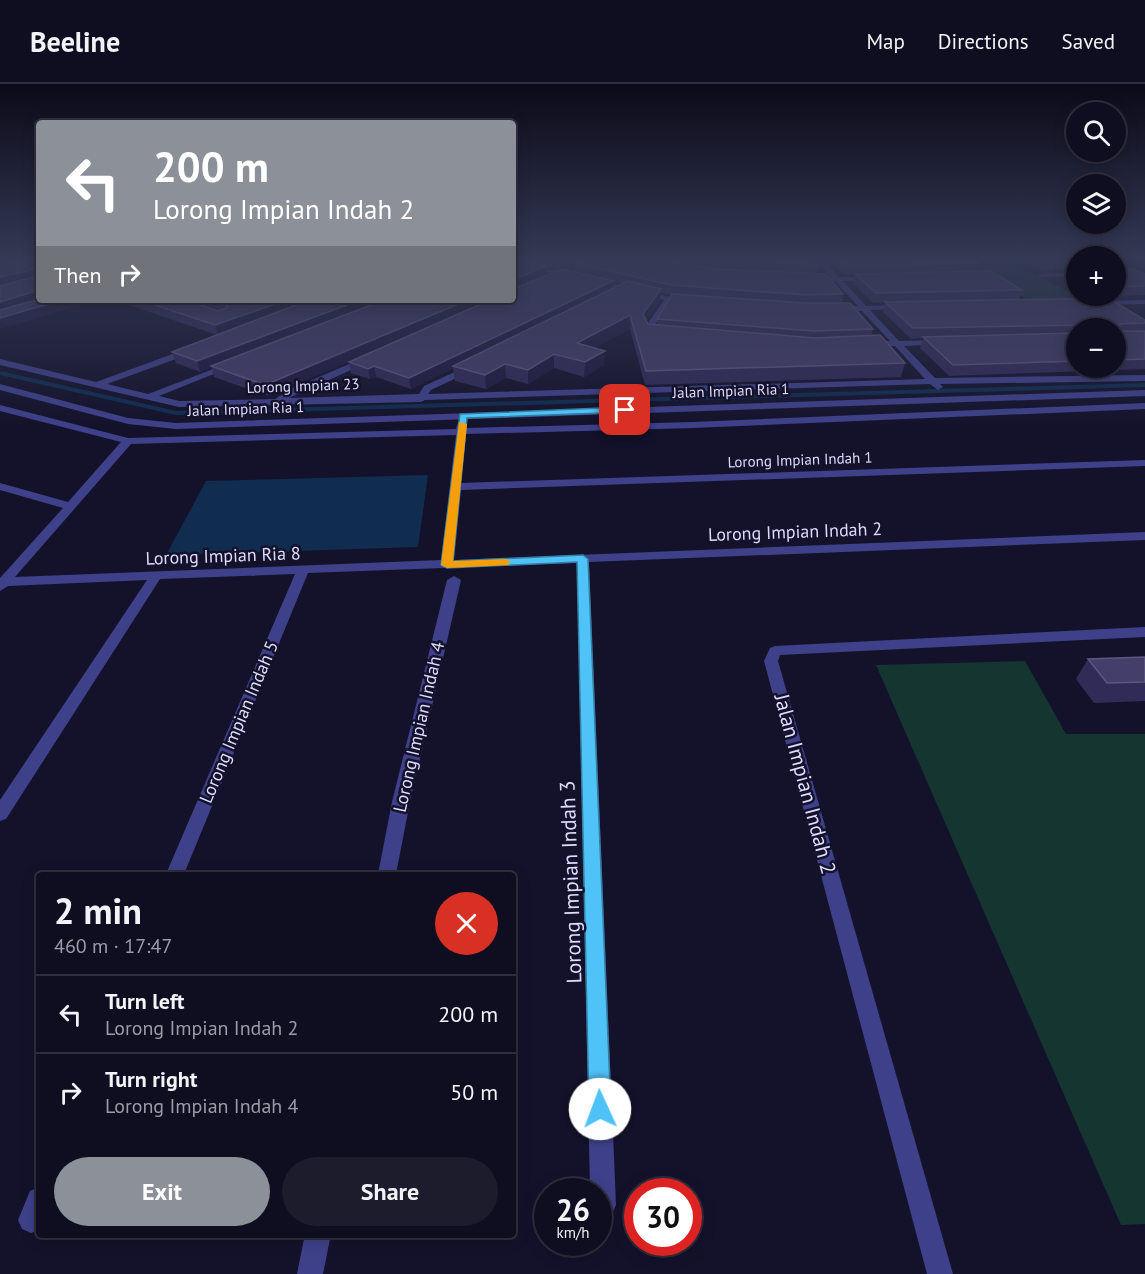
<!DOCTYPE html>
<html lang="en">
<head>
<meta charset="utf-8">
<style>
  :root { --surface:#0f0e20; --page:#1d1c2d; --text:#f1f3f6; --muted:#9b9ca5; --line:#2f2e3e; --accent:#8c9099 }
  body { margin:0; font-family:"PT Sans",sans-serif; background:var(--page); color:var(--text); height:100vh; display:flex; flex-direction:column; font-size:22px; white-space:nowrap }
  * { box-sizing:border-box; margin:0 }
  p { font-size:20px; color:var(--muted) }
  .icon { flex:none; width:33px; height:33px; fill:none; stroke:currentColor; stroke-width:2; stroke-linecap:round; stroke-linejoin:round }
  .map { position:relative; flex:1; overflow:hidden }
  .sheet { position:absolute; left:36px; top:788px; width:480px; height:366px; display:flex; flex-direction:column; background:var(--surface); border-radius:6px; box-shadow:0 3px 15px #0003,0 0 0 2px var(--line) }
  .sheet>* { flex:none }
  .guide { position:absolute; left:36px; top:36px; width:480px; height:183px; border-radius:6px; box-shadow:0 3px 15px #0003,0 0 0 2px var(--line); background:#8c9099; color:#fff; overflow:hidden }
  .tools { position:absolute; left:1066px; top:18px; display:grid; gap:12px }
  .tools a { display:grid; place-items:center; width:60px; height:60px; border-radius:50%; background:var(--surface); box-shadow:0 3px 15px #0003,0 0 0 2px var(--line); font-size:30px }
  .speed { position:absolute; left:534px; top:1094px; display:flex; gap:12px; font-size:30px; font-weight:700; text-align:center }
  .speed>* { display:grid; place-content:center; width:78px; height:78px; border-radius:50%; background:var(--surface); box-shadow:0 3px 15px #0003,0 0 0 2px var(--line); line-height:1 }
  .speed small { font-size:15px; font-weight:400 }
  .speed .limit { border:9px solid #d22; background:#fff; color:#111 }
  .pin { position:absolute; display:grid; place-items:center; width:51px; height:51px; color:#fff; margin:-26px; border-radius:12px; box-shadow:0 3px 9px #0006 }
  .me { position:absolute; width:66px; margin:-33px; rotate:358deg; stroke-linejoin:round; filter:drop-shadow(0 0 4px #0008) }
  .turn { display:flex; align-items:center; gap:21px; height:126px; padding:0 18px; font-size:27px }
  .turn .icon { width:78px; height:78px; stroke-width:2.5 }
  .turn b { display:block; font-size:42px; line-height:51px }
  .then { display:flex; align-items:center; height:57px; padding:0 18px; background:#0003; gap:12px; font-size:22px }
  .round { display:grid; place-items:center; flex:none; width:63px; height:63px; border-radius:32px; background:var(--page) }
  .headline { display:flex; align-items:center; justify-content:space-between; height:102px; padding:0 18px }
  h1 { font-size:36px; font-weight:700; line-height:45px }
  .cta { display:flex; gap:12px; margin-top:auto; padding:12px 18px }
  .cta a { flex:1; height:69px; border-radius:36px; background:var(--accent); color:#fff; font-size:24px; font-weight:700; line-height:69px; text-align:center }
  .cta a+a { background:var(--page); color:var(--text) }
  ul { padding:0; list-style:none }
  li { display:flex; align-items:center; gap:18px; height:78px; padding:0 18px; border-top:2px solid var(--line) }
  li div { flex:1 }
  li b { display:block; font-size:22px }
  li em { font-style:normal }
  header { display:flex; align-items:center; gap:36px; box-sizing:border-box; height:84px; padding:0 30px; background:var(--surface); border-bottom:2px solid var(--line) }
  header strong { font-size:28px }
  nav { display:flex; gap:33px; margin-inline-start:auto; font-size:21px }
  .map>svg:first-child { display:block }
  .green { fill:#153531 }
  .water { fill:#102d50 }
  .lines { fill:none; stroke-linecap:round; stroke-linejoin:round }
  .stream { stroke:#102d50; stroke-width:4 }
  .minor { fill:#3e4189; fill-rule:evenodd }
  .wall { fill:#312b58; fill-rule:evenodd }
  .shaded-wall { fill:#1e193f }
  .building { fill:#443e6a; stroke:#5c5781; stroke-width:1.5 }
  .route { fill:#4fc3f7; stroke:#337fa1; stroke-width:1.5 }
  .slow { fill:#f59e0b }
  .labels { text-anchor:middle; stroke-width:5; stroke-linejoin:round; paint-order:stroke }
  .far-street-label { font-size:15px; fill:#dedcfe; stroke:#14122b }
  .street-label { font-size:18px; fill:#dedcfe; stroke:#14122b }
  .near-street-label { font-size:21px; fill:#dedcfe; stroke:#14122b }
</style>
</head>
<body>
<header>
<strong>Beeline</strong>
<nav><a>Map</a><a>Directions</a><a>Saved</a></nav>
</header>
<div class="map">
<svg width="1145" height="1190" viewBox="0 0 1145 1190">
  <rect width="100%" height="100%" fill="#14122b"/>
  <g class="green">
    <path d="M969,176h33l84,39 -57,2z"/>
    <path d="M1025,577l41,73h79v490l-24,1 -245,-560z"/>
  </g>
  <path class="water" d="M428,391l-10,72 -252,8 40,-74z"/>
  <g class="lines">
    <path class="stream" d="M0,289l176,40 969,-28"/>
    <g class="minor">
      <path d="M816,176h7l16,17h37l-3,4h-30l23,25 39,-1 -3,4 -32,1 29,31 45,-1 1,2 -4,2 -37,2 31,32 210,-3v6l-205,3 3,3 -5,3 -8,-6 -505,16 -4,2 -242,5 -179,-42v-6l96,23 93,-34h6v4l-88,32 41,10 81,-31 7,2 -77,31 20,5 96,-2 16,-10 77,-33 3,1v4l-82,37 130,-4 5,-8 48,-22 3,1v4l-44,21 -3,4 497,-15 -30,-33h-29v-4l3,-1h21l-28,-30h-29l3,-4 22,-1 -23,-25h-28l3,-4h21z"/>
      <path d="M513,177l157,36 23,4 -4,2 -19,-2 -18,28 12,5 -4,2 -10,-1 -6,-6 20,-29 -151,-35z"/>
      <path d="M1077,188v4l-37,1 -4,-2z"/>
      <path d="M1145,216v4l-48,1 -4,-2 4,-2z"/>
      <path d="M0,300l128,34 48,5 969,-33v6l-969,33 -48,-5 -128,-34z"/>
      <path d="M1145,319v6l-452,19 -227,6 -5,49 684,-23v6l-684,24 -7,70 691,-28v8l-556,22 27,643 -4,9 -9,4 -5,-2v-25h-8l-13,-628 -269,10 -124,301h-18l129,-300 -135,5 -154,240 -6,2v-21l147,-220 -139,6 -8,5v-13l63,-70 -63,-18v-7l68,19 53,-60 -121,-31v-6l128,33 328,-9 2,-7 4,-1 5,3v4l226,-6zM456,351l-15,125 -426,17 116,-133z"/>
      <path d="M454,492l7,4 -51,222 -14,72h-18l14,-72 55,-222z"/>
      <path d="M1145,543v10l-365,18 -2,6 175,613h-26l-163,-613 6,-13 5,-2z"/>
      <path d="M39,1103v43l-8,3 -9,-4 -4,-9 12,-29z"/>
      <path d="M305,1150h26l-8,40h-26z"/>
    </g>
  </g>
  <g class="wall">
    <path d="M513,176h68l-21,10 -13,-3v8l-25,11 53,-14v-9l7,-3h236l-1,3 2,2 -2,8 26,21 -1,9 31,26 -2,7 34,27 -4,14 -256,8 -15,-56 -36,19 10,17 -20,12 -30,-9 -26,16 -22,-6 -20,11 -31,-8 -2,-13 -42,21 -35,-12 -6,2 -19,-6 -2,-11 80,-35 -161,69 -54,-19 -2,-10 -12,5 -24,-9 -4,-11 45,-17 -102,-35h398zM678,180l114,8 -72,-3zM577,189l45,11 -9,4zM661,209l10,2 -14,24v6l-9,-1 -2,-3 14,-20z"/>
    <path d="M829,176h147l4,3 -3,8 45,19 -3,9 126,21v49l-196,7 -29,-28 3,-10 -12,1 -28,-27 2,-10 -12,1 -20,-20 2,-9 -11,1zM1077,244h39v40h-39z"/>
    <path d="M1017,176h60v25l-13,-6 3,-9h-25l-16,-10z"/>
    <path d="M1116,186l29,4v21l-46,2 -3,-1h20z"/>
    <path d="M1145,573v44l-51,2 -18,-24 12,-20z"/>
  </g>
  <g class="shaded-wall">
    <path d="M0,176h30l-30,8z"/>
    <path d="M561,176h20l-21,10v-9z"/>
    <path d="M547,182v9l-34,15v-10z"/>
    <path d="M35,185l3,9 -38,10v-11z"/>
    <path d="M613,197l-1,10 -159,75v2l-42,21 -2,-11z"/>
    <path d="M661,205l-1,12 -18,27 1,-14z"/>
    <path d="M39,206v10l-39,13v-11z"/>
    <path d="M62,216h37l-99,29v-11z"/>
    <path d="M287,216h29l-98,35 -3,-10z"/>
    <path d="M360,216h27l-176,66 1,1 -12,5 -3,-11z"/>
    <path d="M468,216h23l-223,96 -3,-11z"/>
    <path d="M630,231v14l-53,28v-14z"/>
    <path d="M605,267l-1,14 -20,12 1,-15z"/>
    <path d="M554,270v14l-26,16v-14z"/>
    <path d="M505,280l1,14 -20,11 -1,-14z"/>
    <path d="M374,282l2,11 -6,2 -2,-10z"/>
  </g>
  <g class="building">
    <path d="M24,176h15v30l-39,12v-16l37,-10 -2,-7 -35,8v-11z"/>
    <path d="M513,176h8l26,6 -34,14z"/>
    <path d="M582,176h80l12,3 46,6 106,5 17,20 -38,1 -134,-10 -96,-22z"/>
    <path d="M752,176h63l4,5z"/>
    <path d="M840,176h136l4,3 -134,3z"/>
    <path d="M1044,176h33v1h-31z"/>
    <path d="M562,185l51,12 -204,97 -35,-12 -6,3 -19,-7 141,-62h23v-11z"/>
    <path d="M1068,185h9v5z"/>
    <path d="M1133,185l12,5v12l-29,1v-17z"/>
    <path d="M991,187l31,19 -146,3 -21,-19z"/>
    <path d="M628,197l33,8 -18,25 5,10 167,14 65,-3 25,28 -259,8 -16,-56 -53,28 28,8 -20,11 -31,-8 -26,16 -23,-6 -20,11 -32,-9z"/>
    <path d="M672,210l133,9h45l23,26 -59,2 -157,-12z"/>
    <path d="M1108,214l37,22v3l-25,1 -1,7h26v28l-29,1v-32h-33v-1l-2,-2 -168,3 -28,-26z"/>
    <path d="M39,215v1h23l-62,18v-8z"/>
    <path d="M140,216h48l29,11 10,-3 -1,-3 -15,-5h76l-72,25z"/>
    <path d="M309,216h51l-163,61 -25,-9z"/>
    <path d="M384,216h84l-203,85 -54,-19z"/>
    <path d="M1077,249v28l-124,4 -30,-28z"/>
    <path d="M1145,573v25l-38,1 -19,-24z"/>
  </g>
  <linearGradient id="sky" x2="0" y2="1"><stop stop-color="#0b0a18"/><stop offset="0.51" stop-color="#343955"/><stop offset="1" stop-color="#343955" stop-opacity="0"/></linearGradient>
  <rect width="1145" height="343" fill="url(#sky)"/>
  <path class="route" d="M625,323l3,1v4l-161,6 -14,143 130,-6 5,4 23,550 -3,8 -8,3 -8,-3 -3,-8 -12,-547 -130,6 -6,-3 19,-151z"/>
  <path class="slow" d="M459,338l8,2 -14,137 52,-2 4,1v5l-62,3 -6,-3z"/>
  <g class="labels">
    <g class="far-street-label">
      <text transform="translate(303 302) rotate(-2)" y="5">Lorong Impian 23</text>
      <text transform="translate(731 307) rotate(-2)" y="5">Jalan Impian Ria 1</text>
      <text transform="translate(246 325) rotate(-2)" y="5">Jalan Impian Ria 1</text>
      <text transform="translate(800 376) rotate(-2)" y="5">Lorong Impian Indah 1</text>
    </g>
    <g class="street-label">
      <text transform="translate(795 448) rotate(-2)" y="6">Lorong Impian Indah 2</text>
      <text transform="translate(223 472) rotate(-2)" y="6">Lorong Impian Ria 8</text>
      <text transform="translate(239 638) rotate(-67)" y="6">Lorong Impian Indah 5</text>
      <text transform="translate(419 643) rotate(-77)" y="6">Lorong Impian Indah 4</text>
    </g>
    <g class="near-street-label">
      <text transform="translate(805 700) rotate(75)" y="7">Jalan Impian Indah 2</text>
      <text transform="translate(571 798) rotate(-92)" y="7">Lorong Impian Indah 3</text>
    </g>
  </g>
</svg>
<div class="tools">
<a><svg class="icon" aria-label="search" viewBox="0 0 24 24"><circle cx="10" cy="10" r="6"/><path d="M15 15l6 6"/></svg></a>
<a><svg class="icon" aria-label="layers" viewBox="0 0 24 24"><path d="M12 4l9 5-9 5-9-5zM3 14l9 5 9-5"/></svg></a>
<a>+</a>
<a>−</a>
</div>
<div class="speed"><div>26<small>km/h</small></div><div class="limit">30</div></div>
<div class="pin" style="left:625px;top:326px;background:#d93025"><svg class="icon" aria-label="arrive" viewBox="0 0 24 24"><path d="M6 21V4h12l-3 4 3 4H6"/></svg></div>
<svg class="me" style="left:600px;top:1025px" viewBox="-20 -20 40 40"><circle r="19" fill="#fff"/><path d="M0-13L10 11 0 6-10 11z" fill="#4fc3f7"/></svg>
<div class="guide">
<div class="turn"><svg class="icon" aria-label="left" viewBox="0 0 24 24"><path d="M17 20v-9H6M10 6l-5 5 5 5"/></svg><div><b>200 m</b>Lorong Impian Indah 2</div></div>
<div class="then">Then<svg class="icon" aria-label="right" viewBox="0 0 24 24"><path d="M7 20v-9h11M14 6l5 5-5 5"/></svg></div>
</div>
<section class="sheet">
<div class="headline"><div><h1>2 min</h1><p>460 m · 17:47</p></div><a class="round" style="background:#d93025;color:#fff"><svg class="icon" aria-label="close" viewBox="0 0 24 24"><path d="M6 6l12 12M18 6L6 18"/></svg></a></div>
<ul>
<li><svg class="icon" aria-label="left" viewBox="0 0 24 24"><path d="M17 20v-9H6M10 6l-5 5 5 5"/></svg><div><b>Turn left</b><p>Lorong Impian Indah 2</p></div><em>200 m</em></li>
<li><svg class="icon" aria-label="right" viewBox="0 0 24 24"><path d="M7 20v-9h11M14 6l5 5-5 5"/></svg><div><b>Turn right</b><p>Lorong Impian Indah 4</p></div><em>50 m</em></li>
</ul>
<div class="cta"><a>Exit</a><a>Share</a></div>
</section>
</div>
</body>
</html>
